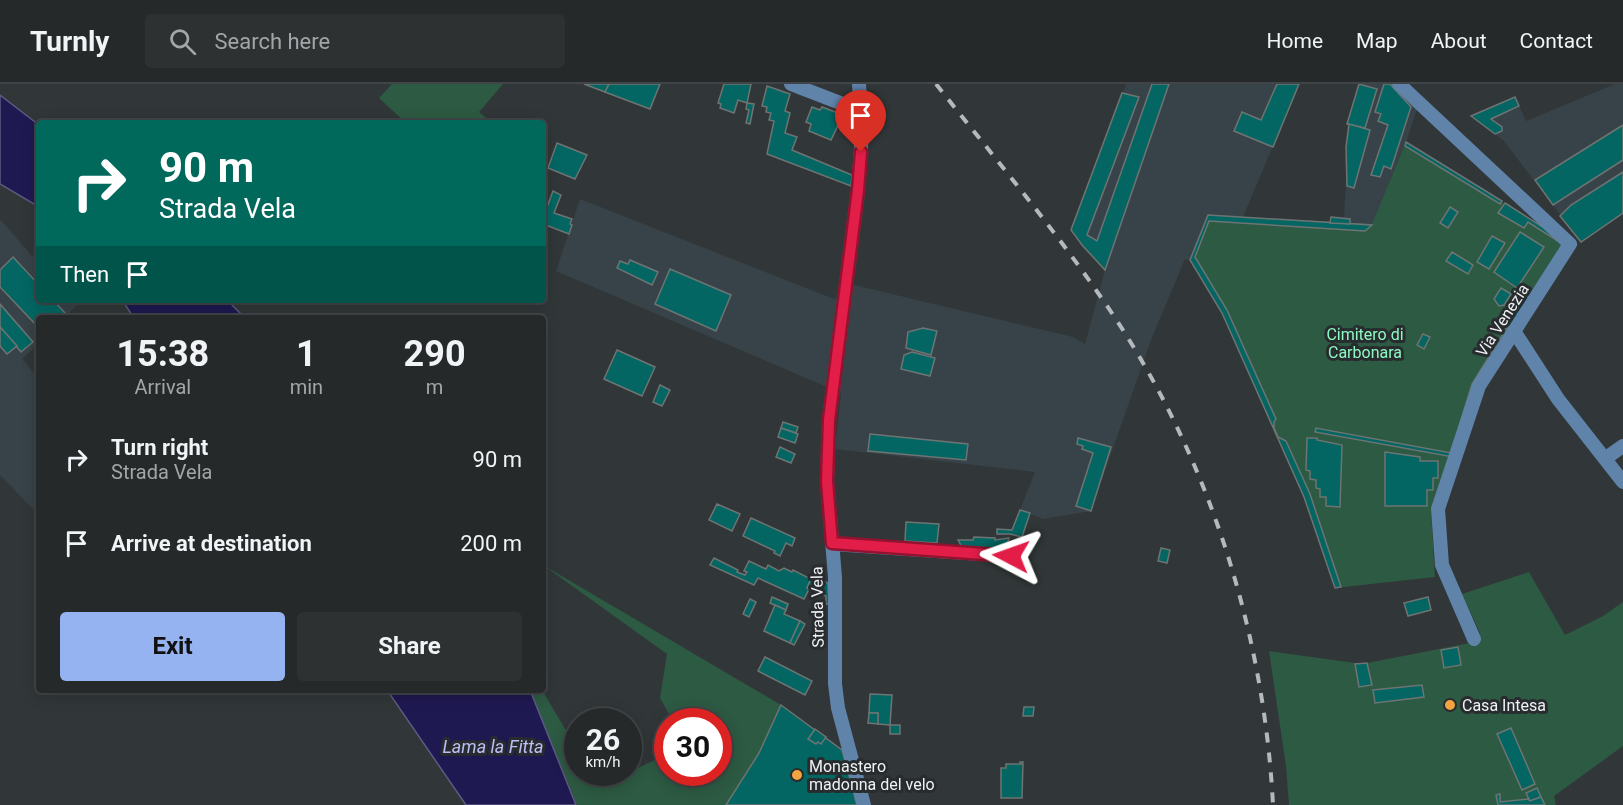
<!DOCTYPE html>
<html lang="en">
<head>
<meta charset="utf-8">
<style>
  :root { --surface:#25292a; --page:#2d3132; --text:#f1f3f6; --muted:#a3a6a8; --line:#424547; --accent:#95b2f1 }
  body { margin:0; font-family:Roboto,sans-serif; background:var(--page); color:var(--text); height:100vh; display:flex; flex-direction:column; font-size:22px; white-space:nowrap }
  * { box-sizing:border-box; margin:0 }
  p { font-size:20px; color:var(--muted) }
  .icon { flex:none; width:33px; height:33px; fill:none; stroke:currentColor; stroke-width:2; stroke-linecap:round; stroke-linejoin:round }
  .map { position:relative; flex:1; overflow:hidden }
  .drawer { position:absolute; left:36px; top:231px; width:510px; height:378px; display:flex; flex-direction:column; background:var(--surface); border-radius:6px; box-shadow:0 3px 15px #0003,0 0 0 2px var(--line) }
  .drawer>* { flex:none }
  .hud { position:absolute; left:36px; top:36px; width:510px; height:183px; border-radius:6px; box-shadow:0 3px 15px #0003,0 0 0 2px var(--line); background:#00695c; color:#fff; overflow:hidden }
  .speed { position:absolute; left:564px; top:624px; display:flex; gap:12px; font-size:30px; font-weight:700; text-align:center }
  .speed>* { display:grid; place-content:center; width:78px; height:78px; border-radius:50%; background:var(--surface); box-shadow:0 3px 15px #0003,0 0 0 2px var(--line); line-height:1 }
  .speed small { font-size:15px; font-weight:400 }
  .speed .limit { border:9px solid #d22; background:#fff; color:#111 }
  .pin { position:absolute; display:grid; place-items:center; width:51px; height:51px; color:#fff; margin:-62px -26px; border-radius:50% 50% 50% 0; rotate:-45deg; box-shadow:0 0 6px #0007 }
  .pin .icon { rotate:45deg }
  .me { position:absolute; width:66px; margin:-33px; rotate:274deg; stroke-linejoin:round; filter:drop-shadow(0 0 4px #0008) }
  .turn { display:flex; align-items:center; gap:21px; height:126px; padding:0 24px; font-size:27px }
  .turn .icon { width:78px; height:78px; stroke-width:2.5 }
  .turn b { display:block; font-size:42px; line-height:51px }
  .then { display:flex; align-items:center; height:57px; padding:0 24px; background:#0003; gap:12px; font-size:22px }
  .eta { display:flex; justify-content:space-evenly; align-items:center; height:102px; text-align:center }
  .eta b { font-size:36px; font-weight:700; line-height:42px }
  .button { display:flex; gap:12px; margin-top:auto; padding:12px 24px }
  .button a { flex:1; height:69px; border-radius:6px; background:var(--accent); color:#111; font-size:24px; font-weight:700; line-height:69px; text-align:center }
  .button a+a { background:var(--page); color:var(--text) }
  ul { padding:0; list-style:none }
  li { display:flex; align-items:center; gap:18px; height:84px; padding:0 24px }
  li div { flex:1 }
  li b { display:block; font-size:22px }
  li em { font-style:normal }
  header { display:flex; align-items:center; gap:36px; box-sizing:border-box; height:84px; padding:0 30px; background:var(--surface); border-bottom:2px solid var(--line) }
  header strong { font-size:28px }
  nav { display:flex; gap:33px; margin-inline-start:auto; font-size:21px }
  .search { width:420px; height:54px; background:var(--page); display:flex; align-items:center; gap:15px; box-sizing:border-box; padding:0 21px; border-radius:6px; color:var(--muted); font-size:22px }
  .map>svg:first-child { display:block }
  .built { fill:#374348 }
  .green { fill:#2d5a43 }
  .water { fill:#1f1951; stroke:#5d5a82; stroke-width:1.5 }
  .building { fill:#036662; stroke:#6e7473; stroke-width:1.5 }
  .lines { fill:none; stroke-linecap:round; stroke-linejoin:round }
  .minor { stroke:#6083aa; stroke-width:14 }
  .rail { stroke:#b5b9bb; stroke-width:4; stroke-dasharray:10 10; stroke-linecap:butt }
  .route-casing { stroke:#92132f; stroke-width:15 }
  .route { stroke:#e11d48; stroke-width:10 }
  .poi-dot { fill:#f3a442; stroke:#282c2e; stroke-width:2 }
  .labels { text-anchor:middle; stroke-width:6; stroke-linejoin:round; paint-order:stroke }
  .street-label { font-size:16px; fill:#eff2f4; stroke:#282c2e }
  .park-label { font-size:16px; fill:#8cf9c2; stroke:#282c2e }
  .poi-label { font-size:16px; fill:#eff2f4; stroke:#282c2e; text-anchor:start }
  .water-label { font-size:18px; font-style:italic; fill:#bcbff6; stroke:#282c2e }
</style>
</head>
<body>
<header>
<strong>Turnly</strong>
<div class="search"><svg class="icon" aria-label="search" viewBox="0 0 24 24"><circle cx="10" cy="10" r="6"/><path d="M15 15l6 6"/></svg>Search here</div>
<nav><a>Home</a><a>Map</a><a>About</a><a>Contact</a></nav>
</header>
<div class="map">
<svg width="1623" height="721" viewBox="0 0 1623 721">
  <rect width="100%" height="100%" fill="#313738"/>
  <g class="built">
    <path d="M1126,0h173l-56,133 -35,-2 -18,45 -5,-1 -34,81 -60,171 -48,8 -23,-9 15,-38 -200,-23 6,-56 -285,-122 24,-72 254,100 20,-14 219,52 12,7 20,-74 -23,-25 -11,-15z"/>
    <path d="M1360,0h32l25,25 -11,33 -34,83 -22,-1v-5l-6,-1 5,-94z"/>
    <path d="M1615,0h8v129l-42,29 -78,-102 -32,-24 44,-19 11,24z"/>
    <path d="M0,135l32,37 7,-5v49h43l-18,18h-25v25l-17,16 17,20v136l-39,-40z"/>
  </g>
  <g class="green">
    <path d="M392,0h111l-24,28 13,11h-86l-27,-25z"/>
    <path d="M1406,58l160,100 -49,76 -64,139 -22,54 4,66 -100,11 -31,-91 -82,-184 -32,-53 18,-45 164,9z"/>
    <path d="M543,481l238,140 61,45 15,55h-280l-47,-115h12l35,59 1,23 14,1 8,13 67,-32 1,18h50v-50l-45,-1 -13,-23 7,-44z"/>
    <path d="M1529,488l36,63 38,-19 20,-14v144l-69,50 2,9h-267l-3,-39 -17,-115 93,13 113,-22 5,-9 -18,-39z"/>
  </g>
  <g class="water">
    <path d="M0,11l39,30v82l-39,-23z"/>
    <path d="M122,216h105l18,18h-111z"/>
    <path d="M387,606h143l46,115h-110z"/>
  </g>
  <g class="building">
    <path d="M584,0h25l-4,8z"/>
    <path d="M609,0h51l-10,25 -45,-17z"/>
    <path d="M724,0h27l-4,19 -9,-3 -4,13 -14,-5 1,-4 -3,-1z"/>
    <path d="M1152,0h17l-64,186 -23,-25 -11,-15 51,-137 17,4 -52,138 10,6z"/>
    <path d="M1277,0h22l-26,63 -39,-16 8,-19 19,8z"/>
    <path d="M1359,0l18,5 -12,39 -18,-4z"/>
    <path d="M1384,0h6l21,23 -20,62 -7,-3 -4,11 -9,-2 17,-50 -10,-4 3,-7 -6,-2z"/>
    <path d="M767,2l23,8 -5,17 5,2 -5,20 12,4 -5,13 60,25 -1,11 -84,-32 7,-33 -5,-1 2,-7 -5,-1 1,-5 -5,-1z"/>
    <path d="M1515,13l4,9 -28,13 11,8v4l-7,3 -24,-18z"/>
    <path d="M747,19l7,1 -4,20 -4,-1 3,-13 -3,-1z"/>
    <path d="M812,23l8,3 2,-3 21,8 -12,25 -22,-9 2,-7 -5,-2z"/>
    <path d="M1349,40l21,6 -16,58 -7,-2 -1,-39z"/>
    <path d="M1623,41v35l-70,45 -18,-25z"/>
    <path d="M1406,58l96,59 -2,3 -95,-58z"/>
    <path d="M557,59l30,12 -12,24 -27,-11z"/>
    <path d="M1623,88v41l-42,29 -21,-26 11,-11z"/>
    <path d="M553,107l8,4 -7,18 18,6 -2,5 2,1 -3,9 -26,-10v-6z"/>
    <path d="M1505,119l61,39 -2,3 -36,-23 -4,6 -26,-15z"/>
    <path d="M1450,123l8,5 -10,16 -8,-5z"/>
    <path d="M1208,131l164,10 -7,6 -156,-10 -14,36 32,53 49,109 -2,3v6l4,9 8,4 24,53 31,93 -6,1 -31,-91 -82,-184 -32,-53z"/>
    <path d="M1331,133l19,2v5l-20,-1z"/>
    <path d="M1520,148l24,15 -27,41 -23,-16z"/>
    <path d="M1492,152l13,7 -16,26 -12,-7z"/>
    <path d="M1452,168l21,13 -5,9 -22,-13z"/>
    <path d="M13,173l26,28v15h14l12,13 -5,5h-21v10l-39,-41v-17z"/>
    <path d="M630,176l28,12 -6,13 -35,-17 3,-7 8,3z"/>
    <path d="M670,185l61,26 -15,36 -61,-27z"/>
    <path d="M1501,204l10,6 -7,11 -5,1 -5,-7z"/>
    <path d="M1522,209l7,5 -54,86 -22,73 -138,-25 1,-4 135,25 21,-69 36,-58v-5l10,-16 -3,-1 2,-3 -1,-1z"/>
    <path d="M0,220l33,38 -12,10 -21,-25z"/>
    <path d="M0,243l17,19 -10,8 -7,-8z"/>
    <path d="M923,244l14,3 -6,24 -25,-7 2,-16z"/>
    <path d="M1423,250l7,3 -6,12 -7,-4z"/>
    <path d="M617,266l38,17 -13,29 -38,-17z"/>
    <path d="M912,268l23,6 -5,18 -29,-7 3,-14z"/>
    <path d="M660,301l10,5 -8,16 -9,-4z"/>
    <path d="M783,338l15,5 -2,6 -15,-5z"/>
    <path d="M781,344l17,6 -3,9 -17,-6z"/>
    <path d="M870,350l98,10 -2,16 -98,-9z"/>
    <path d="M1078,354l33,9 -20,64 -15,-5 17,-53 -11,-4 1,-3 -6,-2z"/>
    <path d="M1307,354h10v2l25,5 -2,62 -14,-1v-9h-6v-8l-4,-1v-8l-6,-1v-8l-4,-1z"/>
    <path d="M780,363l15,7 -4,9 -15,-6z"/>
    <path d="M1385,368l35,5v4h18v17h-5v12h-6v16h-42z"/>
    <path d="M717,420l23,10 -8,17 -23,-11z"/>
    <path d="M1020,426l10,3 -8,24 -12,-3h-13v-5l15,1z"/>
    <path d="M751,434l44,20 -3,8 -6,-3 -6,13 -6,-3 1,-2 -32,-15z"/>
    <path d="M906,438l33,2 -2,19 -32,-2z"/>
    <path d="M974,453l21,1v2l14,-2 -3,11 -44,-2 -4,-7h15z"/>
    <path d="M1161,464l9,2 -3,13 -9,-2z"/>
    <path d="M714,474l24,12 -1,2 8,3 2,-3 -3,-1 5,-10 17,8 2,-4 11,6 5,-3 8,4 1,-2 18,9 -4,9 2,1 -5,10 -46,-21 -4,7 -44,-20z"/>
    <path d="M812,492l16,7 1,21h-3v-8l-19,-8z"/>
    <path d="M772,513l16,7 -2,6 -16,-7z"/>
    <path d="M1428,513l3,13 -23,6 -4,-13z"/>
    <path d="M750,515l6,3 -7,15 -6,-3z"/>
    <path d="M775,521l11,5 -2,4 16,7 -10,22 -26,-12z"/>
    <path d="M800,537l5,3 -11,21 -4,-2z"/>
    <path d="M1458,563l3,18 -17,3 -3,-18z"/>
    <path d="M765,573l47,24 -7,14 -47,-24z"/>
    <path d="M1367,579l5,22 -13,2 -4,-23z"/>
    <path d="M1422,601l2,12 -49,6 -2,-13z"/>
    <path d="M870,610l22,1 -2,30 -12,-1v-11h-9z"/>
    <path d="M781,621l61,45 15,55h-131l33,-52z"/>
    <path d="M1024,623h10l-1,9h-10z"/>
    <path d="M869,629h9v11l-10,-1z"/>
    <rect x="890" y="641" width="10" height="9"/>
    <path d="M1511,644l24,56 -13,6 -25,-56z"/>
    <path d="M815,645l11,8 -5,7 -3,-2 -2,2 -8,-5z"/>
    <path d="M1020,678h3l-1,36h-21v-30h5v-4h15z"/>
    <path d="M1537,704l4,9 -11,4 -4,-8z"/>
    <path d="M1500,710v8l28,-3 2,2 11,-4 4,8h-47l-2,-10z"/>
  </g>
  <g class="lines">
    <g class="minor">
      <path d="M791,0l70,27"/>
      <path d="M859,0l3,49 -4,57 -29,230 -2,61 8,96v107l3,24 26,97"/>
      <path d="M1399,0l171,160 -91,142 -41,123 4,56 32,74"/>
      <path d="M1514,247l44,68 65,83"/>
      <path d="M1606,374l17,-12"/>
      <path d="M832,460l179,12"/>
    </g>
    <path class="rail" d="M936,0c57,72 117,143 169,219 101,146 159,325 168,502"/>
  </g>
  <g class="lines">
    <defs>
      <path id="route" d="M861,68l-3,38 -29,230 -2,61 5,62 179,13"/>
    </defs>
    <use href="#route" class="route-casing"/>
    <use href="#route" class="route"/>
  </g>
  <g class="poi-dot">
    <circle cx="1450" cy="621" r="6"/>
    <circle cx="797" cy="691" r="6"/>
  </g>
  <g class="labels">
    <g class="street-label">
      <text transform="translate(1502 236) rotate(-57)" y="6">Via Venezia</text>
      <text transform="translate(817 523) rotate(-91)" y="6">Strada Vela</text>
    </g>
    <g class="park-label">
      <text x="1365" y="256">Cimitero di<tspan x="1365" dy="18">Carbonara</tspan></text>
    </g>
    <g class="poi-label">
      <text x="1462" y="627">Casa Intesa</text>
      <text x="809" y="688">Monastero<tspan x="809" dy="18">madonna del velo</tspan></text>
    </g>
    <g class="water-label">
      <text x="493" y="669">Lama la Fitta</text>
    </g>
  </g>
</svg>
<div class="speed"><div>26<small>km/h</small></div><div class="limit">30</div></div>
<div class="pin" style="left:861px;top:68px;background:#d93025"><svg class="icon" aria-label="arrive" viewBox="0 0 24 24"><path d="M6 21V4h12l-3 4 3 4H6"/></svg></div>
<svg class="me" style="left:1011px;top:472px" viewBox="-20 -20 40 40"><path d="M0-17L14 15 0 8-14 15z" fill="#e11d48" stroke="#fff" stroke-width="4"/></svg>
<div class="hud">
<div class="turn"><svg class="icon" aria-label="right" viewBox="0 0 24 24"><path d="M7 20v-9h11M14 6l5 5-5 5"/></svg><div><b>90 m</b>Strada Vela</div></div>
<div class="then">Then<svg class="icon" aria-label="arrive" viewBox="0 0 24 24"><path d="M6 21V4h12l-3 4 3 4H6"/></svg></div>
</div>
<section class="drawer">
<div class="eta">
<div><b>15:38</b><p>Arrival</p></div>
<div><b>1</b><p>min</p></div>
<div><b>290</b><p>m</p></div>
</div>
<ul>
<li><svg class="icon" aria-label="right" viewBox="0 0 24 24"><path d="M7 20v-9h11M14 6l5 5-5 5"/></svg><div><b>Turn right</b><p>Strada Vela</p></div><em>90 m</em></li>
<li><svg class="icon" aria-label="arrive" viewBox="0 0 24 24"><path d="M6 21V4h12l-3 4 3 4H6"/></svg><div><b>Arrive at destination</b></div><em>200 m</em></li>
</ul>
<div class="button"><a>Exit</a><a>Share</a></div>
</section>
</div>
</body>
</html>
